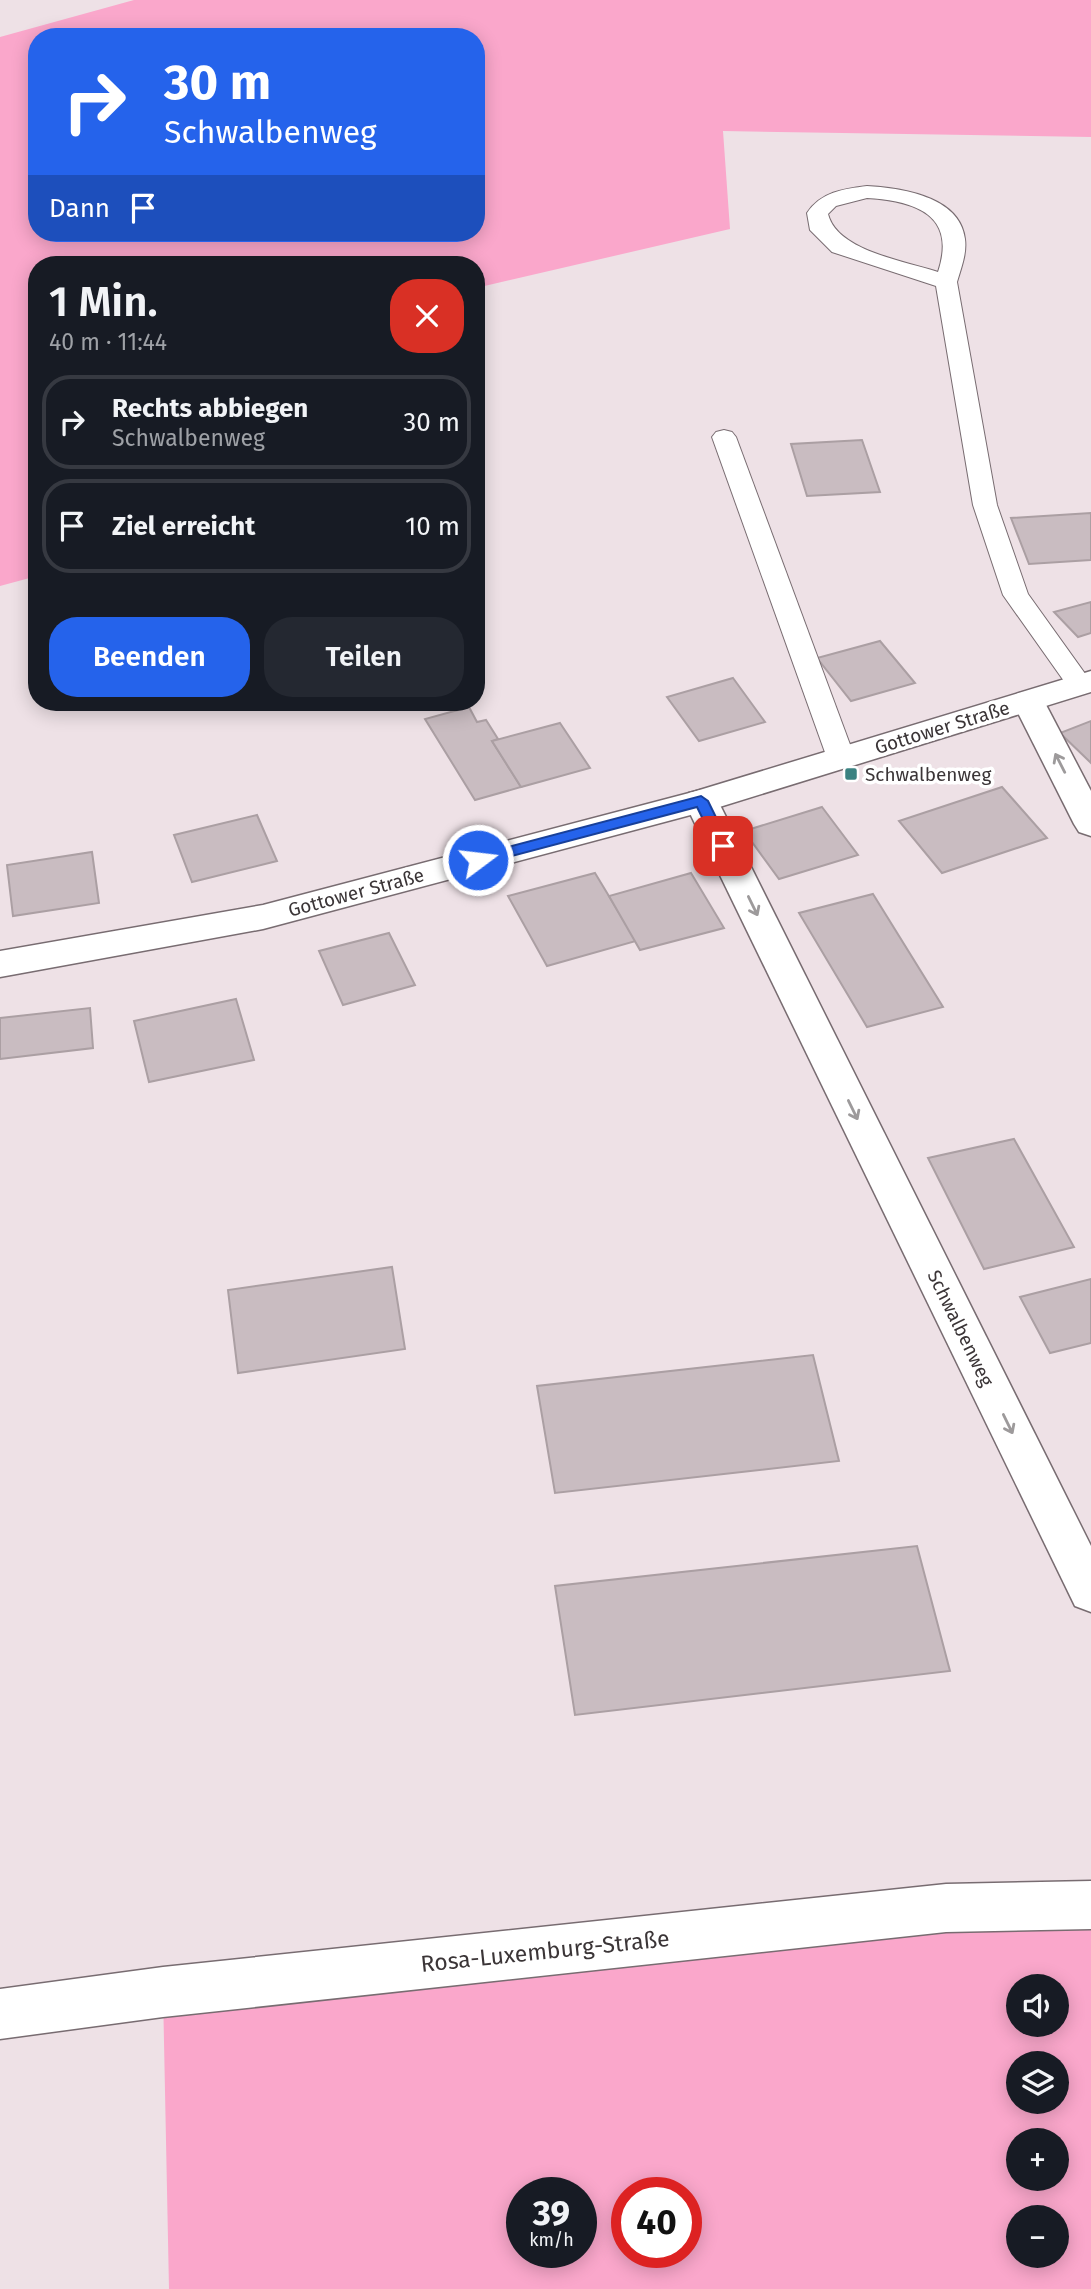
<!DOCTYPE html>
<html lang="de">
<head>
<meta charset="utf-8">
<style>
  :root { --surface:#171b24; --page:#242831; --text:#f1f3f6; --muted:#9ea1a6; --line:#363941; --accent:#2563eb }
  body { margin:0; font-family:"Fira Sans",sans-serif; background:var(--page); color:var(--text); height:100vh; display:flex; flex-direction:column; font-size:26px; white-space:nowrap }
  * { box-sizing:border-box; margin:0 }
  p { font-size:23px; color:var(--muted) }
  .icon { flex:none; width:38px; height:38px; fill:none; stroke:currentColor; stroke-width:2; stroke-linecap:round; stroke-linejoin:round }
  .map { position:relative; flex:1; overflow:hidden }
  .details { position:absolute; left:28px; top:256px; width:457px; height:455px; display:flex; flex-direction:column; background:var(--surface); border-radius:28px; box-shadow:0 4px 18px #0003 }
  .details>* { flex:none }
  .top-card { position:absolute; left:28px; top:28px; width:457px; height:214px; border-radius:28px; box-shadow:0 4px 18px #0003; background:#2563eb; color:#fff; overflow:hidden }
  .fabs { position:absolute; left:1006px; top:1974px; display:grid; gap:14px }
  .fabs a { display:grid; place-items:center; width:63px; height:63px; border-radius:50%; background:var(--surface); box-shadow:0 4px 18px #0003; font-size:35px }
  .speed { position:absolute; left:506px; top:2177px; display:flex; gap:14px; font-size:35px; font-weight:700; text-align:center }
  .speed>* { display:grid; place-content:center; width:91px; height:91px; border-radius:50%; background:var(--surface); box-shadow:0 4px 18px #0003; line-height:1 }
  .speed small { font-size:18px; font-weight:400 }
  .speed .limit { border:10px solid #d22; background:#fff; color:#111 }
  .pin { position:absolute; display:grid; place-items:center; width:60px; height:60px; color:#fff; margin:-30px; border-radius:14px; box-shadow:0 4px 10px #0006 }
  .me { position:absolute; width:77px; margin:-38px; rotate:75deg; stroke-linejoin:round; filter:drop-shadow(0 0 5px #0008) }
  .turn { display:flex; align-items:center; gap:24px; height:147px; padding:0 21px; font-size:32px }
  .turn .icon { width:91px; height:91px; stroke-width:2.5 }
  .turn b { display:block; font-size:49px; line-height:60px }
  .then { display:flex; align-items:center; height:66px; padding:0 21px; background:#0003; gap:14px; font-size:26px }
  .round { display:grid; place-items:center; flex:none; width:74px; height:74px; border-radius:28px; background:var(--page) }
  .summary { display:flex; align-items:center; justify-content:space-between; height:119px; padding:0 21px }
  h1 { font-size:42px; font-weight:600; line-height:52px }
  .button { display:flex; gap:14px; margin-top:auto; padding:14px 21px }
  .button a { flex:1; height:80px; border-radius:28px; background:var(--accent); color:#fff; font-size:28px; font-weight:600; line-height:80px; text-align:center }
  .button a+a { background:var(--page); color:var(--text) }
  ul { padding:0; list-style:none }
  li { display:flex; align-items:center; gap:21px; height:94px; margin:0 14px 10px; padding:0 7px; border:4px solid var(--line); border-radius:28px }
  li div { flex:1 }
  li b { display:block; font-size:26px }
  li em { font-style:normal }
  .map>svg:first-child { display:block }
  .green { fill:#faa7cb; fill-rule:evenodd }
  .building { fill:#c9bcc1; stroke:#ab9fa3; stroke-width:2 }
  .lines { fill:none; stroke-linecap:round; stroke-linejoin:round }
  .service-casing { stroke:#786c71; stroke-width:2 }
  .minor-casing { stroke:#786c71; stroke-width:3 }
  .tertiary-casing { stroke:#786c71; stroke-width:3 }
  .service { fill:#fff; fill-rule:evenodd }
  .minor { fill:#fff; fill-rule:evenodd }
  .tertiary { fill:#fff; fill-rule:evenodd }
  .oneway { stroke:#9d9a9b }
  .route { fill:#2563eb; stroke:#184099; stroke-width:2 }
  .poi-dot { fill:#3a8281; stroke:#fff; stroke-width:2.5 }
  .labels { text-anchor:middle; stroke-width:7; stroke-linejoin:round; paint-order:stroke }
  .street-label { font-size:19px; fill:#3b3537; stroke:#fff }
  .poi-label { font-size:19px; fill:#3b3537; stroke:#fff; text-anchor:start }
  .near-street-label { font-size:23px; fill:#3b3537; stroke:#fff }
</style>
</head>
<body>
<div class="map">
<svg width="1091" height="2289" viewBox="0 0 1091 2289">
  <rect width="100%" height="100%" fill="#eee1e6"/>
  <g class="green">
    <path d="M134,0h957v137l-368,-6 7,98 -254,59v-24h-439v312l-37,10v-549zM37,37h439v196h-439z"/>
    <path d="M1091,1905v384h-922l-6,-297zM1018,1986h39v39h-39zM1018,2063h39v39h-39zM1018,2140h39v39h-39zM522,2193h59v59h-59zM626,2193h60v59h-60zM1018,2217h39v39h-39z"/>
  </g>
  <g class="building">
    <path d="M862,440l18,52 -73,4 -16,-52z"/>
    <path d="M1091,513v47l-62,4 -18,-46z"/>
    <path d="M1091,602v31l-13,4 -24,-25z"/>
    <path d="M880,641l35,42 -64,18 -34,-43z"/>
    <path d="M733,678l32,44 -66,19 -32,-44z"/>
    <path d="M469,707l8,15 9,-2 12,19 -6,2 29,46 -46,13 -50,-81z"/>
    <path d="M1091,721v42l-31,-30z"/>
    <path d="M560,723l30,45 -69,19 -29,-46z"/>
    <path d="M1002,787l45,51 -105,35 -43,-52z"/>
    <path d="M822,807l36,48 -79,24 -35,-48z"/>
    <path d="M257,815l20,46 -85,21 -18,-47z"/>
    <path d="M92,852l7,51 -86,13 -6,-51z"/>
    <path d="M595,873l41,68 -89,25 -39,-70z"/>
    <path d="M691,873l33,55 -84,22 -31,-54z"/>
    <path d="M873,894l70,113 -76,20 -68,-114z"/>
    <path d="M389,933l26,52 -72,20 -24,-54z"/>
    <path d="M236,999l18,61 -105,22 -15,-61z"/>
    <path d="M90,1008l3,40 -93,11v-41z"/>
    <path d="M1014,1139l60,108 -90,22 -56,-111z"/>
    <path d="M392,1267l13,82 -167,24 -10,-83z"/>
    <path d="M1091,1279v64l-41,10 -30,-56z"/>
    <path d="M813,1355l26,106 -284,32 -18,-107z"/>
    <path d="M917,1546l33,125 -375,44 -20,-129z"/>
  </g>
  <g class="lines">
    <defs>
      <g id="service">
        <path d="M867,186c33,2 93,10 98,53 2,15 -4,29 -8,43l40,223 31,89 63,88 -2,9 -9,2 -9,-2 -68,-96 -30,-90 -37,-219 -104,-34 -22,-22 -3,-17c14,-21 36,-24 60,-27zM867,198c49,3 90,17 71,74 -33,-11 -101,-21 -110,-58l8,-8z"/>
        <path d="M724,430l8,2 4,5 119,321 -4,6 -10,3 -10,-3 -4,-6 -115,-321 4,-5z"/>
      </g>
      <g id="minor">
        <path d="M1028,691l11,3 5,7 47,90v45l-12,-4 -5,-8 -62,-123 5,-7z"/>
        <path d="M701,790l12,3 5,8 373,745v66l-16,-6 -391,-805 5,-8z"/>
        <path d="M1091,1881v48l-145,3 -783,85 -163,22v-50l163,-22 783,-83z"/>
      </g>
      <path id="tertiary" d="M1091,671v21l-378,117 -450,120 -263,48v-26l263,-46 430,-113z"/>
    </defs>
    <use href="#service" class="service-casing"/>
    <use href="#minor" class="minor-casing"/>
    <use href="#tertiary" class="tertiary-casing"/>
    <use href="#service" class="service"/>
    <use href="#minor" class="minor"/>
    <use href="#tertiary" class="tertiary"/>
  </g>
  <defs><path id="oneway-shaft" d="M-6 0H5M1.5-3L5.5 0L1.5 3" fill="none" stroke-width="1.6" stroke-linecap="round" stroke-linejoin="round" transform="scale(1.75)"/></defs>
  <g class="oneway">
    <use href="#oneway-shaft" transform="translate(1060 763) rotate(-117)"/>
    <use href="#oneway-shaft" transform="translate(753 906) rotate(64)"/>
    <use href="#oneway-shaft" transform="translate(853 1110) rotate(64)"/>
    <use href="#oneway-shaft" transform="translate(1008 1424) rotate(64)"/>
  </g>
  <path class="route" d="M701,796l7,5 22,45 -2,4h-10l-21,-43 -219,58 -8,-5 8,-5z"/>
  <rect class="poi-dot" x="844" y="767" width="14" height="14" rx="3.5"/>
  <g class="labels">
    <g class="street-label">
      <text transform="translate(942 727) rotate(-17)" y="7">Gottower Straße</text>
      <text transform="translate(356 892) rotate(-15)" y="7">Gottower Straße</text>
      <text transform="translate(961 1328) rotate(64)" y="7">Schwalbenweg</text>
    </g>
    <g class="poi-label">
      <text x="865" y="781">Schwalbenweg</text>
    </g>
    <g class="near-street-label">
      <text transform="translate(545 1951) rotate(-6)" y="8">Rosa-Luxemburg-Straße</text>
    </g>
  </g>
</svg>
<div class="fabs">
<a><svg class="icon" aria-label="sound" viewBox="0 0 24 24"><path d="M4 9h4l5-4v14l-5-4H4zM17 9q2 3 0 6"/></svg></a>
<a><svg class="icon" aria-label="layers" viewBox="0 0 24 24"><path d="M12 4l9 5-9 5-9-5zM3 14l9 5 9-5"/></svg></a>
<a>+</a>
<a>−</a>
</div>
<div class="speed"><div>39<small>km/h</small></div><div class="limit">40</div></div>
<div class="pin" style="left:723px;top:846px;background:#d93025"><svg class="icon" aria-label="arrive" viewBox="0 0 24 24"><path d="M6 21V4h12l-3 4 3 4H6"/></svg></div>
<svg class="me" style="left:478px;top:860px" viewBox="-20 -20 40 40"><circle r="17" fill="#2563eb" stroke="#fff" stroke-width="3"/><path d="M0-11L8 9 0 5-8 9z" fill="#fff"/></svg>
<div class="top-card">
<div class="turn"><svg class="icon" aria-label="right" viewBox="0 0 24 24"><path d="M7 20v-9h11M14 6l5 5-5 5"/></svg><div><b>30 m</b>Schwalbenweg</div></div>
<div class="then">Dann<svg class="icon" aria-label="arrive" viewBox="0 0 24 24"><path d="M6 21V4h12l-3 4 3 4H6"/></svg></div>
</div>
<section class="details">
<div class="summary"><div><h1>1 Min.</h1><p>40 m · 11:44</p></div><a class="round" style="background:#d93025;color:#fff"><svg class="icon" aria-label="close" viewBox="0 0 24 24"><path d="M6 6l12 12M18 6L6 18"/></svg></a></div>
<ul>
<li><svg class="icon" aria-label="right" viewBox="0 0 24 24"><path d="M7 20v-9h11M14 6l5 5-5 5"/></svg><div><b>Rechts abbiegen</b><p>Schwalbenweg</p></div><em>30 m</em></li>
<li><svg class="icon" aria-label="arrive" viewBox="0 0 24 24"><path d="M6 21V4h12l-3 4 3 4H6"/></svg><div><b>Ziel erreicht</b></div><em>10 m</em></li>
</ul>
<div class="button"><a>Beenden</a><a>Teilen</a></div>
</section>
</div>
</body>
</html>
